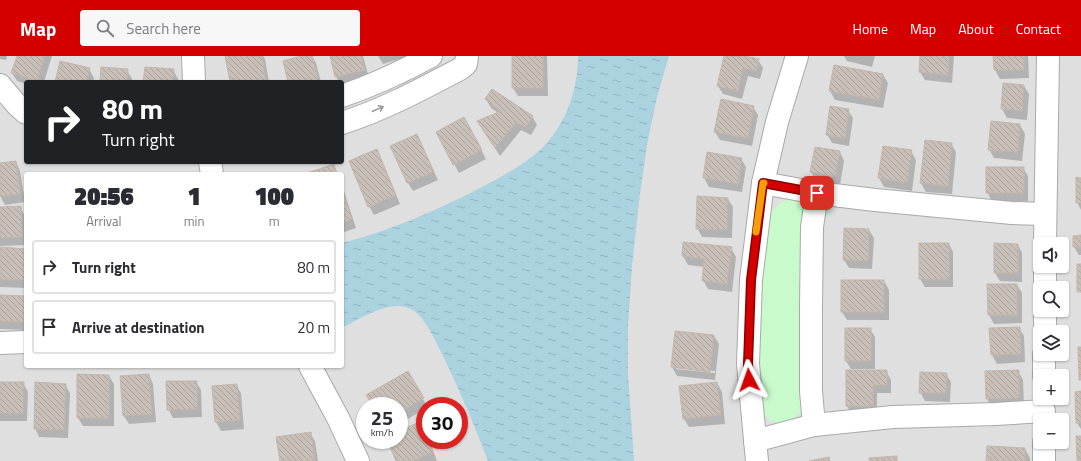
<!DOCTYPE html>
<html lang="en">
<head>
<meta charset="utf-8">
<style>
  :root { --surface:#fff; --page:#f7f7f7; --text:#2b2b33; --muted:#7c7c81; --line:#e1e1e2; --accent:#d40000 }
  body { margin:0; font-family:"Titillium Web",sans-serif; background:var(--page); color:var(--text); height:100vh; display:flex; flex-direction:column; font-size:15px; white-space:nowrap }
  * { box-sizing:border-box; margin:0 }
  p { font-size:13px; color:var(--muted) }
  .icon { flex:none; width:22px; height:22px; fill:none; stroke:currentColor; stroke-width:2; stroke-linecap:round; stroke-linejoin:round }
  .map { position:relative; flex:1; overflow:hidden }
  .side { position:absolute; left:24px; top:116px; width:320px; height:196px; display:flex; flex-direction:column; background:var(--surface); border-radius:4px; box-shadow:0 1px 3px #0004 }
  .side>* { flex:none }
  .hud { position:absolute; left:24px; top:24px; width:320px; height:84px; border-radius:4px; box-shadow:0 1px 3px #0004; background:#202124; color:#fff; overflow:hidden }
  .controls { position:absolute; left:1033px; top:181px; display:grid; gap:8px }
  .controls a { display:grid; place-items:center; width:36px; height:36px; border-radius:4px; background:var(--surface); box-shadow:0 1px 3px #0004; font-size:20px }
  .speed { position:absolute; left:356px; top:341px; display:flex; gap:8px; font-size:20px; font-weight:700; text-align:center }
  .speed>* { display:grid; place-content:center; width:52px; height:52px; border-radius:50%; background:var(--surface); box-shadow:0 1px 3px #0004; line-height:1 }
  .speed small { font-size:10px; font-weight:400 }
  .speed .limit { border:6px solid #d22; background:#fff; color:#111 }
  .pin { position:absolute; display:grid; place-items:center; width:34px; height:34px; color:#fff; margin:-17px; border-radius:8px; box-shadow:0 2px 6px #0006 }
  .me { position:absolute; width:44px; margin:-22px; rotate:356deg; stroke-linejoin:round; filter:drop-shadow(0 0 3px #0008) }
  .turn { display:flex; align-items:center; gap:14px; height:84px; padding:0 12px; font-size:18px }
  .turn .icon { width:52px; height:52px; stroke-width:2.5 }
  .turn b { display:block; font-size:28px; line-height:34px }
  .eta { display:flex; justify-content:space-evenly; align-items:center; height:68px; text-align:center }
  .eta b { font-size:24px; font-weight:800; line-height:28px }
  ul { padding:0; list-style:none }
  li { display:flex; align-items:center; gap:12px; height:54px; margin:0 8px 6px; padding:0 4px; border:2px solid var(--line); border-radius:4px }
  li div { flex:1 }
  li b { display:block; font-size:15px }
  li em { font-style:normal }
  header { display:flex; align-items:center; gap:24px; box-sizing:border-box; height:56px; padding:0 20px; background:var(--accent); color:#fff }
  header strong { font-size:19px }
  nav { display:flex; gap:22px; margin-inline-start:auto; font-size:14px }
  .search { width:280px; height:36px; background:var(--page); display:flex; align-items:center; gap:10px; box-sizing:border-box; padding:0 14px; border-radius:4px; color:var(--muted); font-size:15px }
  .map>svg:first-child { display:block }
  .residential { fill:#e0dfdf; fill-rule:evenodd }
  .park { fill:#c8facc }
  .water { fill:url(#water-ripples) }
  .shadow { fill:#0003; fill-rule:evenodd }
  .building { fill:url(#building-back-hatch); stroke:#c4b6ab }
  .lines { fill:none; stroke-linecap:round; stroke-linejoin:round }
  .minor-casing { stroke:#a9a9a9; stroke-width:24 }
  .minor { stroke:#fff; stroke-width:22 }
  .oneway { stroke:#9c9c9c }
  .route-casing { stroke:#8a0000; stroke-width:10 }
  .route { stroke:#d40000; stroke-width:7 }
  .slow { stroke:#f59e0b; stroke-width:7 }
</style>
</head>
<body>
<header>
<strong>Map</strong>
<div class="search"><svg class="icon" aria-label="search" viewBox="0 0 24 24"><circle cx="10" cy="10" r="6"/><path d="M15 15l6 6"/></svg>Search here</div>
<nav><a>Home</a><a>Map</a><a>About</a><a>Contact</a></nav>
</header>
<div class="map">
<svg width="1081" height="405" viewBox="0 0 1081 405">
  <defs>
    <pattern id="water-ripples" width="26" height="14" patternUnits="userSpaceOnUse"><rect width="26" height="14" fill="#aad3df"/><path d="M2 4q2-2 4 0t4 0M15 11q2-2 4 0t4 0" fill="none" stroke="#92b5bf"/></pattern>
    <pattern id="building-back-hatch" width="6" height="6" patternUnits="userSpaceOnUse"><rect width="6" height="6" fill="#c7bfb8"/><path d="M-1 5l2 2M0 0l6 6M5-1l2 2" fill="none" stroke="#aba49e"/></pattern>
  </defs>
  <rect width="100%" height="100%" fill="#f2efe9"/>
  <path class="residential" d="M0,0h1081v405h-1081zM26,26h316v80h-316zM26,118h316v192h-316zM1040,188h22v22h-22zM1040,232h22v22h-22zM1040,276h22v22h-22zM1040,320h22v22h-22zM365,350h34v34h-34zM425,350h34v34h-34zM1040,364h22v22h-22z"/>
  <path class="park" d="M790,144l10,2 5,10v188l-4,11 -8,9 -11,3 -12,-2 -8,-8 -4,-35v-63l9,-99 15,-15z"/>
  <path class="water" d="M578,0h91l-12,41 -10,48 -7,49 -8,72 -4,61v47l6,87h-146c-13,-34 -27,-68 -43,-101 -7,-14 -16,-34 -26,-45 -4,-4 -8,-6 -13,-8 -18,-5 -44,10 -60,19h-4v-83c14,-4 29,-8 43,-13 34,-12 66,-27 97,-43 22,-12 46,-24 63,-42 22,-24 33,-57 33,-89z"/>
  <g class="shadow">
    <path d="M0,0h7l-1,4 -6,-1z"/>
    <path d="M18,0h34l-8,26h-18v2l-9,-3 -5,-8z"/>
    <path d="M227,0h36l2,3 4,23h-38z"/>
    <path d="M305,0h7l4,7 5,19h-32z"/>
    <path d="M331,0h32l6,22 -27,7v-3h-3l-3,-5z"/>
    <path d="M378,0h32l-27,8z"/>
    <path d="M513,0h34l1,40h-30l-5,-8z"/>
    <path d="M725,0h17l16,4 5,8 -3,11 -12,-3 -6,23 -19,-5 -5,-8z"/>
    <path d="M844,0h31l-3,11 -25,-6z"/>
    <path d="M921,0h33l-2,27 -27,-3 -5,-8z"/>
    <path d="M994,0h34l1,22 -29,1 -5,-9z"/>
    <path d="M834,10l49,9 5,8 -5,25 -48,-8 -5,-9z"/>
    <path d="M89,13l5,9 -1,4h-37z"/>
    <path d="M127,14l5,9v3h-31z"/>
    <path d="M173,14l5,9v3h-34z"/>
    <path d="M1004,28l20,2 5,8 -2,26 -20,-2 -5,-9z"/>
    <path d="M486,43l46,17 5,9 -6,10 -10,-5 -21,26 -17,-26 15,-17 -7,-5z"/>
    <path d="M753,51l5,8 -6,31 -32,-6 -5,-8z"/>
    <path d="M848,54l5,8 -4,28 -17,-3 -5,-9z"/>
    <path d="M1020,69l5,9 -3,27 -28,-3 -5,-9z"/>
    <path d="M469,71l17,32 -27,14 -22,-40z"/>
    <path d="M421,88l17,36 -25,11 -5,-8 -16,-36z"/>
    <path d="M951,88l5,8 -4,42 -26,-2 -5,-9z"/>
    <path d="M911,95l5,9 -4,31 -28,-4 -5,-9z"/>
    <path d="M840,96l4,9 -4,24 -24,-5 -5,-8z"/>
    <path d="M708,97l33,6 5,8 -4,25 -33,-5 -5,-9z"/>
    <path d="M381,103l19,45 -26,11 -5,-9z"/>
    <path d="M16,106l4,9 5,31 -20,3 -5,-9v-32z"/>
    <path d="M1023,112l5,8v25h-36l-5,-9z"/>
    <path d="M1081,123v31l-4,-8z"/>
    <path d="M342,129l14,43 -14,5z"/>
    <path d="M728,143l5,8 -1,31 -30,-1 -5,-9z"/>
    <path d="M20,151l5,9 1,29 -26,1v-38z"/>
    <path d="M869,174l5,8 -2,31 -23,-1 -5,-8z"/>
    <path d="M1081,180v19h-2l-5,-8z"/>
    <path d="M684,187l47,5 5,9 -4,35 -24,-3 -5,-9 1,-13 -16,-2 -5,-9z"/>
    <path d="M949,188l4,8v35h-28l-5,-8z"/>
    <path d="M1018,189l4,8v29l-22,-1 -5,-8z"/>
    <path d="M0,192l26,2v38l-26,-1z"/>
    <path d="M884,225l5,9v30h-42l-5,-8z"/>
    <path d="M988,229h29l5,8v30l-28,1 -5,-9z"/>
    <path d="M0,240l24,1 2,3v30l-26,-1z"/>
    <path d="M1019,272l5,8 1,26 -28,2 -5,-9 -2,-26z"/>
    <path d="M870,273l5,8v32h-24l-5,-8z"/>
    <path d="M714,280l5,8 -4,36 -38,-4 -5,-9zM676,311l39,4v2l-39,-4z"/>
    <path d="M847,315h39l5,9v13h-14v22h-25l-5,-9z"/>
    <path d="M1018,315l5,9 1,27h-32l-5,-8z"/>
    <path d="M407,316l20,34h-2v3l-26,15v-18h-25z"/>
    <path d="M946,318l5,8 -1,20 -25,-1 -5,-9z"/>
    <path d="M149,319l4,9 3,38 -27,2 -5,-8z"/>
    <path d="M109,320l5,8v42h-31l-5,-8z"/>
    <path d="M196,326l5,8 1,27 -29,1 -5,-9z"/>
    <path d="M0,327h23l5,9 -1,29h-27z"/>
    <path d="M717,327l5,9 3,32 -36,3 -5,-8z"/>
    <path d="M65,329l5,8 -2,45 -29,-1 -4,-9z"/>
    <path d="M236,329l5,8 3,36 -23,2 -5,-9 -3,-35z"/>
    <path d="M1081,336v37l-4,-6z"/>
    <path d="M420,367l5,9v8h4l8,21h-40l-9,-21h11v-8z"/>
    <path d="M310,377l5,8 3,20h-37z"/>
    <path d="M1025,393l5,9v3h-43z"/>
  </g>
  <g class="building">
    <path d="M17,0h28l-8,25 -26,-8z"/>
    <path d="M225,0h37l4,26h-36z"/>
    <path d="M301,0h11l7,26h-31l-5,-21z"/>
    <path d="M330,0h31l4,14 -30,7z"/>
    <rect x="512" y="0" width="31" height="32"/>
    <path d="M724,0h22l13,3 -3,12 -13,-3 -5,23 -21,-5z"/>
    <path d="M920,0h29l-1,19 -29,-3z"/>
    <path d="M993,0h31v14h-30z"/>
    <path d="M60,5l30,7 -4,14h-31z"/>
    <path d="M834,9l49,9 -4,26 -50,-9z"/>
    <path d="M101,11l27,2 -1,13h-27z"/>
    <path d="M145,11l29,2 -1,13h-30z"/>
    <path d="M1003,27l21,2 -2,26 -21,-2z"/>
    <path d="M492,33l41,27 -7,11 -10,-5 -21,26 -18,-27 24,-10 -16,-12z"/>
    <path d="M721,43l33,7 -6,32 -34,-6z"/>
    <path d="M830,50l19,3 -4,29 -19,-3z"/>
    <path d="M464,61l18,33 -29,15 -17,-33z"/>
    <path d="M991,65l29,3 -2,28 -30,-2z"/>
    <path d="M417,78l17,38 -27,11 -17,-37z"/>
    <path d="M925,84l27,3 -4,43 -28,-3z"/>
    <path d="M883,90l29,4 -5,33 -29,-5z"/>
    <path d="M815,91l25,4 -5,26 -25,-5z"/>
    <path d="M377,93l19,46 -28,12 -19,-46z"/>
    <path d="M707,96l35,6 -4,26 -35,-6z"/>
    <path d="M16,105l4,33 -20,2v-33z"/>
    <path d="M334,108l3,10h-33z"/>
    <rect x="986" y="111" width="38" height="26"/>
    <path d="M1076,121l5,1v25h-5z"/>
    <path d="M342,133l10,30 -10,4z"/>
    <path d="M697,140l31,2 -1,32 -31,-1z"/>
    <path d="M21,150l1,31 -22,1v-31z"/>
    <path d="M844,172l25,1 -1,32 -25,-1z"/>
    <path d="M1081,179v12h-8v-11z"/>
    <path d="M683,186l49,5 -5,37 -25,-3 2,-22 -22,-3z"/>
    <rect x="919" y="187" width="30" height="36"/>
    <path d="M994,187l24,1v29h-24z"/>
    <path d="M0,191l26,2 -1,31 -25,-1z"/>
    <rect x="1077" y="208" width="4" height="28"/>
    <rect x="841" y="224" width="43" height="32"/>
    <path d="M987,228h30v31h-29z"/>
    <path d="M0,239l25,1 -1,26 -24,-1z"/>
    <path d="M1020,271l1,27 -30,1 -2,-27z"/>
    <rect x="845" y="272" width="26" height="33"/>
    <path d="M675,275l39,4 -4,37 -39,-5z"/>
    <path d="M1078,291h3v33h-2z"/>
    <path d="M846,314h41v15h-14v21h-27z"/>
    <path d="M1019,314v28l-33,1 -1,-28z"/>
    <path d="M408,315l16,27 -25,15v-7h-26l-7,-11z"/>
    <path d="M920,316l27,1 -1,20h-27z"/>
    <path d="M77,318l32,1v43h-32z"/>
    <path d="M149,318l3,40 -29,2 -3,-40z"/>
    <path d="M166,325h31v28l-30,1z"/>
    <path d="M0,326h24l-1,31h-23z"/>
    <path d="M35,326l31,2 -2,46 -30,-1z"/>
    <path d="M717,326l4,33 -38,4 -4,-33z"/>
    <path d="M237,328l3,36 -25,2 -3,-36z"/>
    <path d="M1081,335v32h-5l-1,-31z"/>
    <path d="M420,366l5,10v8h3l5,12 -21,9h-16l-9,-21h12v-9z"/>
    <path d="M311,376l4,29h-35l-4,-24z"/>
    <path d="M1076,380h5v25h-4z"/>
    <path d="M987,390l38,2v13h-39z"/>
    <path d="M897,400v5h-28v-3z"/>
    <path d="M829,401l1,4h-21z"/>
  </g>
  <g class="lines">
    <defs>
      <g id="minor">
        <path d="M193,0l1,26"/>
        <path d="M0,29l17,20 9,8"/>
        <path d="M342,40c31,-11 60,-24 89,-40"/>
        <path d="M342,67c41,-13 80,-34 118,-54l6,-5 1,-8"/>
        <path d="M210,106l2,12"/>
        <path d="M763,127l54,10 58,7 137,13 33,1"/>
        <path d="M1045,188l3,-188"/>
        <path d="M1045,210v22"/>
        <path d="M1045,276v-22"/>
        <path d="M0,287l26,-1"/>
        <path d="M310,310l28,52 20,43"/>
        <path d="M1044,320v-22"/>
        <path d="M814,369l-3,-34v-83l1,-81 5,-34"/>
        <path d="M755,385l59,-16 79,-8 103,-3 48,-3"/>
        <path d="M757,405l-9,-97 3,-84 12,-97 14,-61 20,-66"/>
        <path d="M1044,405v-19"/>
      </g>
    </defs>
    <use href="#minor" class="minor-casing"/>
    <use href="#minor" class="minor"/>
  </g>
  <defs><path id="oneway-shaft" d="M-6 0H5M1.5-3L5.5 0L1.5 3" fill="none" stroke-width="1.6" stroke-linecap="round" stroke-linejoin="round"/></defs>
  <use class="oneway" href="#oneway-shaft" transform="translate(378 53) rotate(-23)"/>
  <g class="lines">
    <defs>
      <path id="route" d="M749,324l-1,-16 3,-84 12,-97 54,10"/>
    </defs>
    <use href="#route" class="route-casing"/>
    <use href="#route" class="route"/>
    <path class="slow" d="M756,176l7,-49h1"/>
  </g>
</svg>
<div class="controls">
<a><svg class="icon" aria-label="sound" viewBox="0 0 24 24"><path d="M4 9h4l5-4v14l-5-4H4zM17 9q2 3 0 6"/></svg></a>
<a><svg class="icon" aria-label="search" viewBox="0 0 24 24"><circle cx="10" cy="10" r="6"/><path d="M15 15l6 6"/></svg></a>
<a><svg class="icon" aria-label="layers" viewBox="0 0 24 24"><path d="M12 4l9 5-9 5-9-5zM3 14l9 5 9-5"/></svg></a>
<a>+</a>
<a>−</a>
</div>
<div class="speed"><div>25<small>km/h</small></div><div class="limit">30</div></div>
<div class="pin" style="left:817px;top:137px;background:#d93025"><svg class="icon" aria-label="arrive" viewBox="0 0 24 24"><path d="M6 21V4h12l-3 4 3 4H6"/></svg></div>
<svg class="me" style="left:749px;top:324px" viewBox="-20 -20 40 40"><path d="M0-17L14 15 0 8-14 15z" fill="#d40000" stroke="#fff" stroke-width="4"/></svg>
<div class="hud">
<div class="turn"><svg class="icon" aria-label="right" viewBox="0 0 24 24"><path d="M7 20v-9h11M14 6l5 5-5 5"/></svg><div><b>80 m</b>Turn right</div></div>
</div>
<section class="side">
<div class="eta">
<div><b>20:56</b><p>Arrival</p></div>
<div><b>1</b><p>min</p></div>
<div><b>100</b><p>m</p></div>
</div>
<ul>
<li><svg class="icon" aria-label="right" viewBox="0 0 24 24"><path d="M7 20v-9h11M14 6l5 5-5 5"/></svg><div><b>Turn right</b></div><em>80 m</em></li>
<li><svg class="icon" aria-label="arrive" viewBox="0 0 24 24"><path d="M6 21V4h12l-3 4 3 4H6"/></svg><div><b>Arrive at destination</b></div><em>20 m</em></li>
</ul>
</section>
</div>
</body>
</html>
